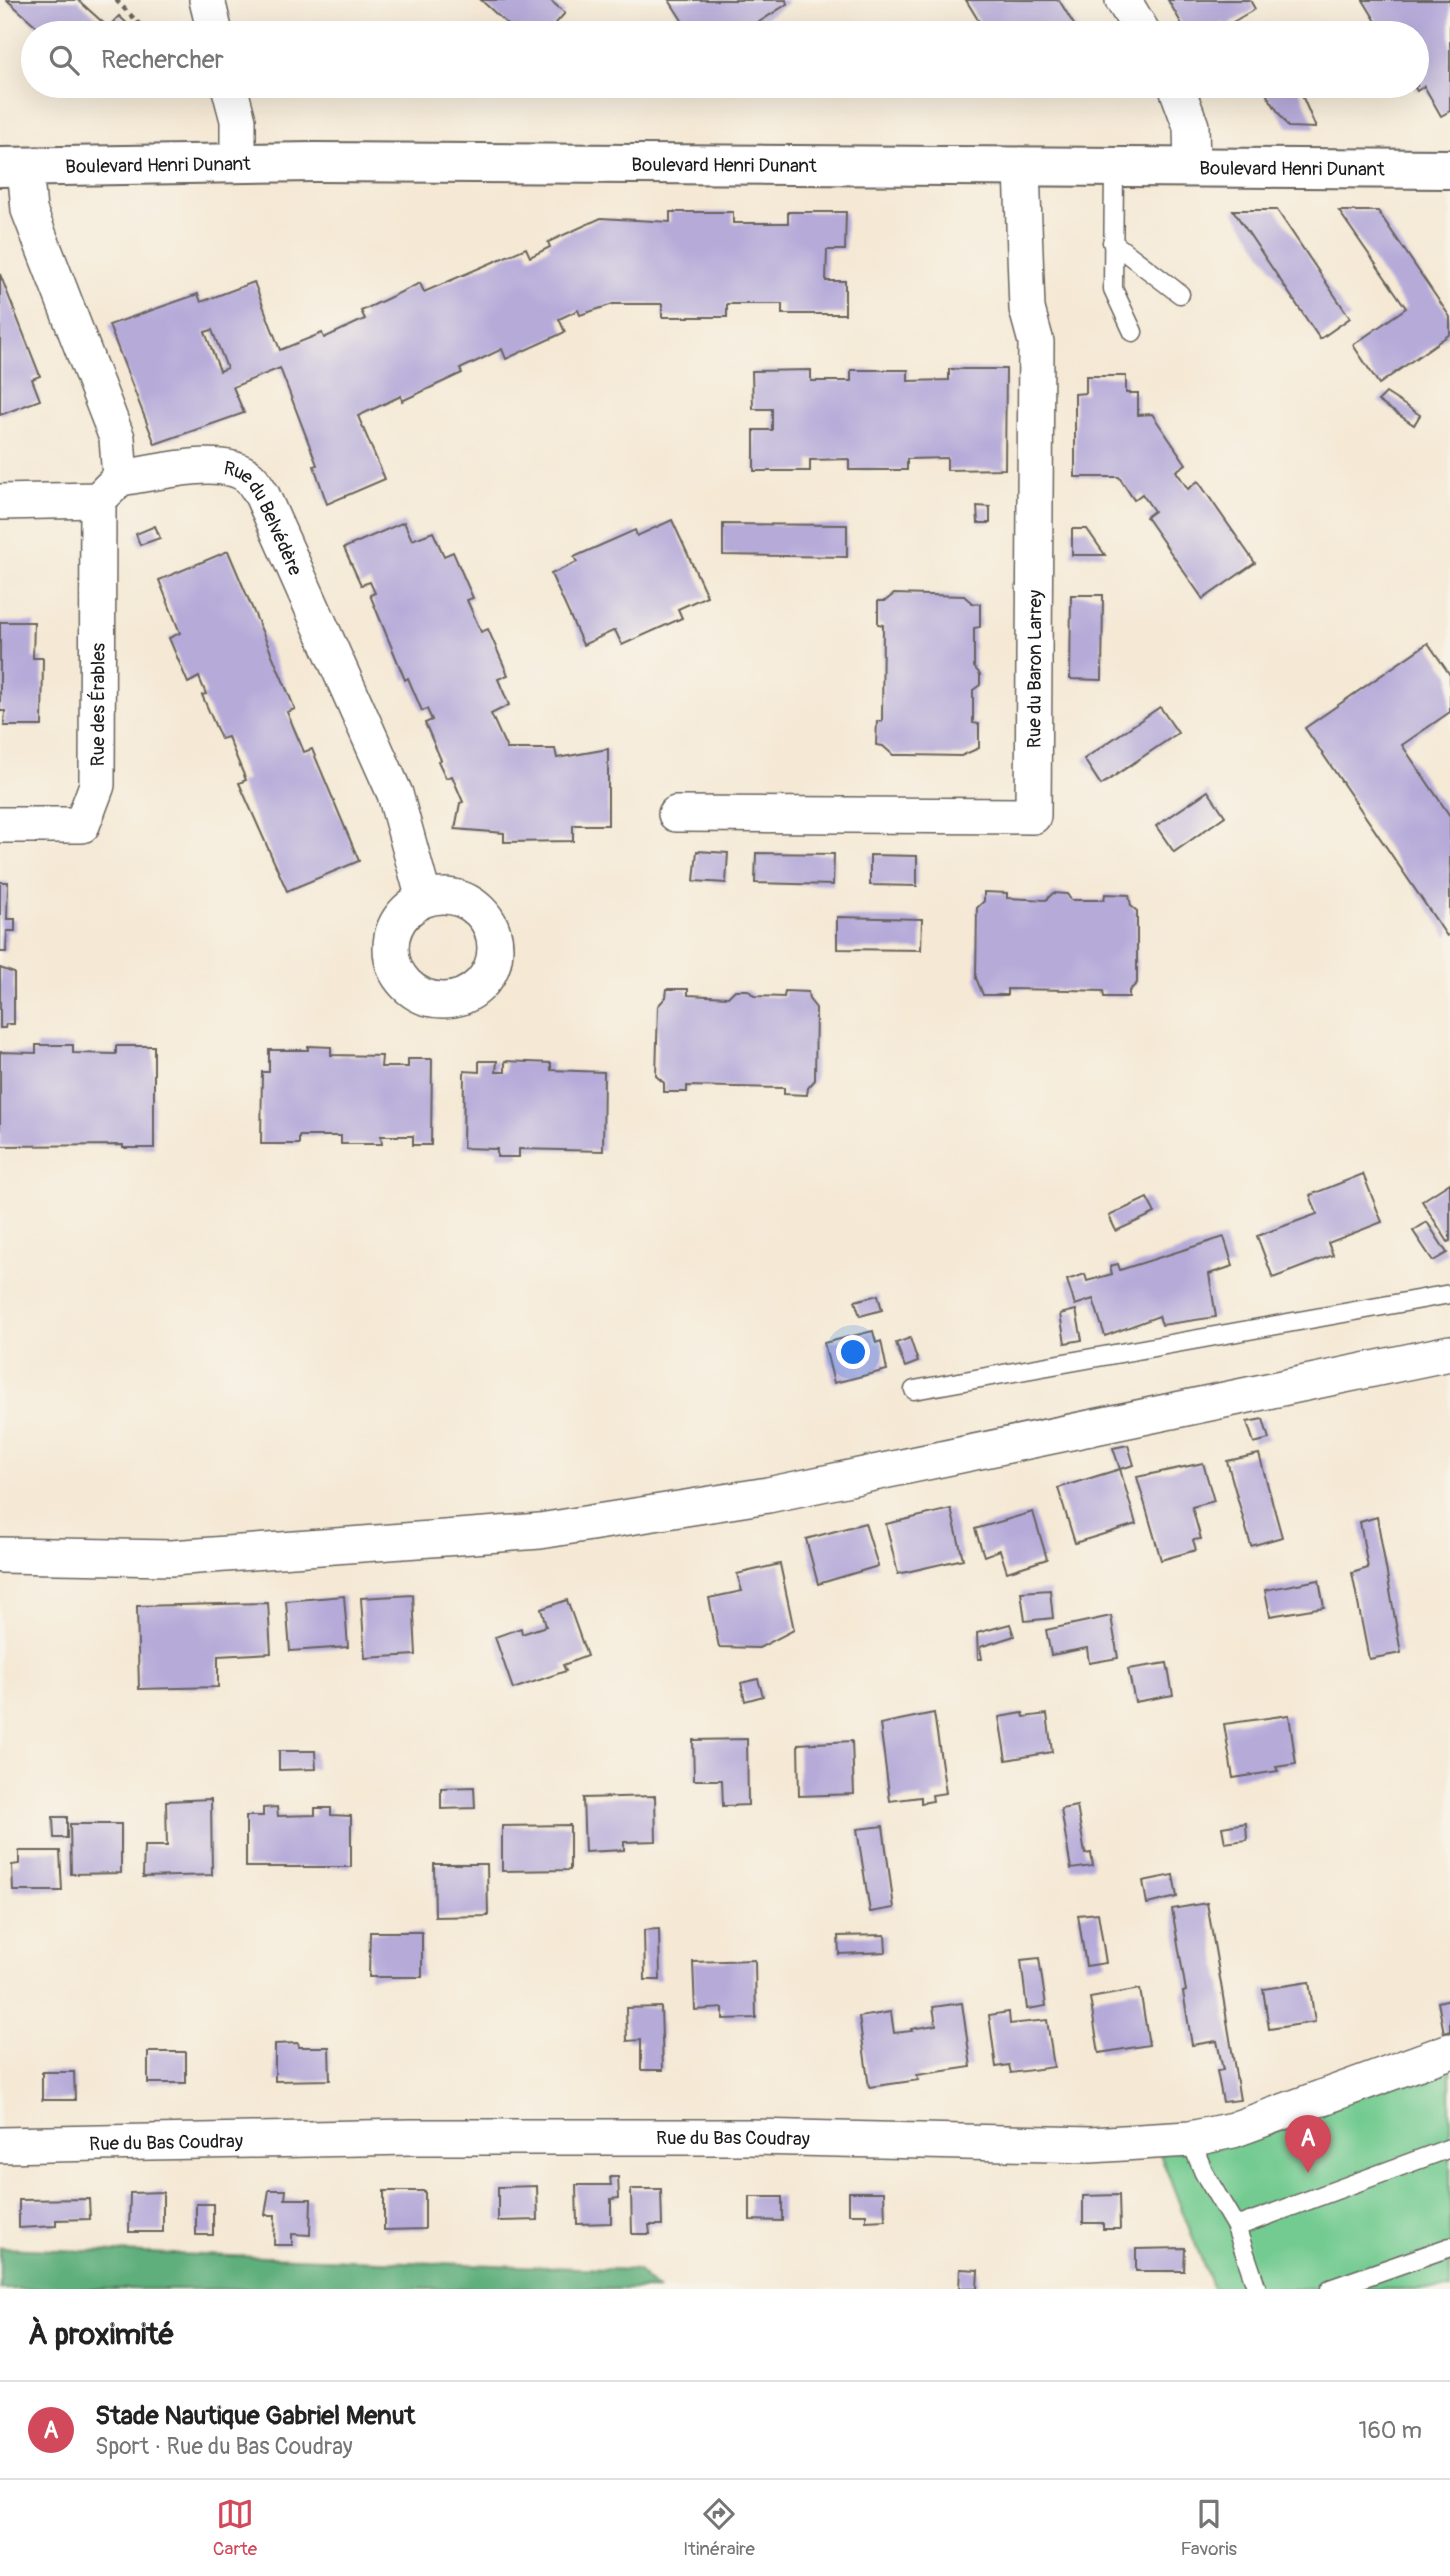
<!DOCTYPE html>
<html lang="fr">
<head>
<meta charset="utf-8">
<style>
  body { margin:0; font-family:Pangolin,sans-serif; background:#f2f2f2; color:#222 }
  .you { position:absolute; left:854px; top:1353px; width:24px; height:24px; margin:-18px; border:5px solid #fff; border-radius:50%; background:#1a73e8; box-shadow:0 0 0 10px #1a73e833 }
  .badge { display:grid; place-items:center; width:46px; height:46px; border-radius:50%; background:#d1495b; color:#fff; font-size:23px; font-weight:700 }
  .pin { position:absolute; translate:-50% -58px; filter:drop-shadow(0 2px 4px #0008) }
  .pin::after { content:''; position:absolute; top:37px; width:24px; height:21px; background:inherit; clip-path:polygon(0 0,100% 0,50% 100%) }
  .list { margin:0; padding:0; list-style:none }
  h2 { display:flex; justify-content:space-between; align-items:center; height:91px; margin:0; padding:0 28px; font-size:30px }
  h2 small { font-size:23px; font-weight:400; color:#767676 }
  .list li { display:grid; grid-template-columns:46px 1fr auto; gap:21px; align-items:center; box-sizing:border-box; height:98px; padding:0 28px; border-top:2px solid #e0e0e0 }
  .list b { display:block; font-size:26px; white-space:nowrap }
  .list p { margin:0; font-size:23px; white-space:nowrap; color:#767676 }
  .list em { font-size:23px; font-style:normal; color:#767676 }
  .icon { flex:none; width:38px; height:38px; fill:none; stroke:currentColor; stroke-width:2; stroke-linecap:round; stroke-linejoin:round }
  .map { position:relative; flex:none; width:1450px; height:2289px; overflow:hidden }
  .search { position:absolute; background:#fff; box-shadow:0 7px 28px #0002; left:21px; right:21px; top:21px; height:77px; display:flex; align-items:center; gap:18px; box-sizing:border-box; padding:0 24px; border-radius:38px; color:#767676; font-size:26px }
  .sheet { height:189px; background:#fff }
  nav { display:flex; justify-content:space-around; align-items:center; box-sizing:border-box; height:98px; border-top:2px solid #e0e0e0; background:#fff; font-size:19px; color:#767676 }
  nav a { display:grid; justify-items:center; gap:4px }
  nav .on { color:#d1495b }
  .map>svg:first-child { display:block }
</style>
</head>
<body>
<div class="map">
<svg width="1450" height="2289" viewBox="0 0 1450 2289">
  <rect width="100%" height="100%" fill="#f7f3e8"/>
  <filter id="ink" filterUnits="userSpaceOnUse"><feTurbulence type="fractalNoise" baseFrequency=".0143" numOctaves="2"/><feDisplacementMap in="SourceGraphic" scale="14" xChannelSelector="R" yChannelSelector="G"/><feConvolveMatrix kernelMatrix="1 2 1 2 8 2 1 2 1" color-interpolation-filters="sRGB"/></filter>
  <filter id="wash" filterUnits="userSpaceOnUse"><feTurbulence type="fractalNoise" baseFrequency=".00686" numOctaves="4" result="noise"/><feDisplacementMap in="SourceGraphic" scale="28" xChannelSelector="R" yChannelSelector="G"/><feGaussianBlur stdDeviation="1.57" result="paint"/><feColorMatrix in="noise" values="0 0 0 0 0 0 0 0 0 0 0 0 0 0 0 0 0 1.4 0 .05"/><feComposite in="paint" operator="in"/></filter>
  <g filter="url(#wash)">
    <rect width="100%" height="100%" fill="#f5e9d5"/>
    <path fill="#73cb91" stroke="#487456" stroke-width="2" d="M1450 2051V2289H1213L1155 2141Z"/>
    <path fill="#5eaf7b" stroke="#3d664c" stroke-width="2" d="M0 2248 637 2270 658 2289H0Z"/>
    <g id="blocks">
      <g fill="#b6aad9" fill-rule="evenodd">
        <path d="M7 0H78L108 27 119 16 130 26 124 33H44Z"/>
        <path d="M481 0H550L565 13 547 33H517Z"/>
        <path d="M669 0H786L787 4 742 33H690Z"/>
        <path d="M966 0H1059L1079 33H986Z"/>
        <path d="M1168 0H1250L1255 9 1226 26 1224 23 1207 33H1187Z"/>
        <path d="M1363 0H1450V111L1441 116 1424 86 1417 91 1414 86H1417V33H1383Z"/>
        <path d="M1261 86H1298L1316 128 1288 127Z"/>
        <path d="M1233 210H1277L1350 318 1320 339Z"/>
        <path d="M1339 211H1378L1450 317V334L1379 384 1353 345 1406 308Z"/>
        <path d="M670 212H733V223H788V212H846L845 250H827L826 281H845V314H782V304H727V317H662V304H613L580 315 578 310 559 319 565 332 506 359 502 349 460 369 462 373 402 401 401 396 358 416 385 479 327 504 314 466 317 465 280 368 233 387 244 413 155 444 109 325 198 294 201 302 254 282 280 350 322 333 324 338 365 319 361 311 420 283 424 292 526 248 530 257 550 247 548 242 601 218 670 222ZM212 330 227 368 220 371 205 332Z"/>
        <path d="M0 274 40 376 32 379 40 400 0 415Z"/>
        <path d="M949 369H1006L1005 469 947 470V458L907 459V470H849V459L810 460V471H754V430H772V409H753L752 371 811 370V381H851V370H908V381L949 380Z"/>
        <path d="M1086 376H1126V393H1138V415L1152 414 1186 464 1176 471 1188 489 1198 481 1255 563 1203 599 1146 517 1154 511 1142 494 1134 500 1119 477H1075V394L1086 393Z"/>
        <path d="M1386 393 1420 415 1414 425 1378 401Z"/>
        <path d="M977 506 990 507V523H978Z"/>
        <path d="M672 520 707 596 678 609 682 618 622 645 615 630 583 645 551 574 577 562 574 557 635 530 637 536Z"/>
        <path d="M404 522 412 540 433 532 444 556 453 552 473 598 467 600 481 632 488 629 508 675 498 679 509 705 491 714 507 749H555L557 758 608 749V825H573V841L504 842V833L455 829 460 803 463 802 452 776 446 778 438 761 441 760 425 723 432 720 427 709 422 711 408 678 405 680 370 595 375 593 370 582 361 585 344 548Z"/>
        <path d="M723 524 847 525V557L723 555Z"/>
        <path d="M155 526 160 538 140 545 136 534Z"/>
        <path d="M1072 529H1087L1105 555H1072Z"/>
        <path d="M228 551 295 709 287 712 304 752 312 749 359 861 287 891 239 783 246 780 228 737 221 739 202 695 206 694 199 677 188 683 169 638 180 633 159 580Z"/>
        <path d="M894 594 964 596 972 603 980 604V627L974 628V667L980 674V685L973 690V723L979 724V748L961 756 908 755H893L883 746 876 745 877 721H882L883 625 878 624V601H885Z"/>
        <path d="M1071 595H1103L1102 680 1070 679Z"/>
        <path d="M0 622H34L33 658H43L42 726H4L5 711H0Z"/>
        <path d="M1428 643 1450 675V712L1402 745 1450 816V934L1447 936 1305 728Z"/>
        <path d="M1160 707 1178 733 1101 785 1084 759Z"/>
        <path d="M1208 791 1225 816 1174 852 1156 826Z"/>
        <path d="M697 851 728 853 726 883 694 881Z"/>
        <path d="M756 853 834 854 833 885 755 883Z"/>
        <path d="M870 855 917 856V886L870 885Z"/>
        <path d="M0 882H8L7 919H15V931H7L6 952H0Z"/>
        <path d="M984 892 1007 893V898L1046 900 1053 893 1067 894 1071 900H1104L1105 894 1129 895 1131 906 1137 911V983L1129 991V997H1104L1103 991 1069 990 1007 989V995H983L976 978 977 908 984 901Z"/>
        <path d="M837 917 922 919 921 950 837 949Z"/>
        <path d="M0 968 14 973V1024H6L5 1028H0Z"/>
        <path d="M667 989H688V995L728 997 735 990H748L754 996 784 997 785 991 808 992 809 999 816 1008 815 1080 808 1088 807 1095 784 1094V1088L687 1086V1092H664V1083L656 1076 658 1006 666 997Z"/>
        <path d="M36 1045H73V1053L116 1054V1046H154V1148H123V1145L0 1146V1052L36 1053Z"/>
        <path d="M308 1046 331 1047V1055L382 1056 381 1067H408V1059H432L431 1145H413V1136H381L382 1144H341V1136H299V1144H261L262 1072H269V1050H308Z"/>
        <path d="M479 1061H497L496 1072H505V1061L551 1063V1070L604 1072 603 1151 519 1149V1157H497V1149L463 1148 464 1071 479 1072Z"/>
        <path d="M1363 1174 1382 1222 1328 1243 1333 1255 1273 1278 1257 1236 1317 1214 1310 1195Z"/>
        <path d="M1450 1183V1241L1448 1242 1422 1201Z"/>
        <path d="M1147 1198 1155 1213 1116 1231 1109 1216Z"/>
        <path d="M1427 1222 1447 1253 1433 1261 1413 1231Z"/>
        <path d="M1224 1237 1233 1266 1209 1274 1216 1317 1162 1325 1159 1316 1105 1336 1093 1299 1075 1305 1067 1280 1085 1274 1087 1281 1112 1274 1110 1266 1118 1264 1120 1270Z"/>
        <path d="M878 1295 882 1310 860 1316 855 1301Z"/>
        <path d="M1076 1310 1082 1340 1065 1343 1060 1314Z"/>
        <path d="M873 1331 876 1343 881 1341 887 1370 834 1383 824 1343Z"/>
        <path d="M910 1338 918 1362 905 1367 896 1343Z"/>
        <path d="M1263 1419 1269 1439 1254 1443 1247 1422Z"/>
        <path d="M1128 1445 1134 1465 1120 1469 1136 1524 1075 1543 1058 1488 1120 1469 1113 1448Z"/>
        <path d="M1259 1454 1282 1537 1251 1546 1227 1461Z"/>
        <path d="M1203 1463 1214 1501 1192 1507 1201 1539 1193 1540 1196 1550 1161 1560 1137 1477Z"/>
        <path d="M951 1509 963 1559 898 1574 886 1524Z"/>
        <path d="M1033 1512 1047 1559 1007 1572 1000 1550 984 1556 975 1529Z"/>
        <path d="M1377 1517 1401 1653 1369 1659 1352 1573 1368 1568 1360 1522Z"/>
        <path d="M865 1523 878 1566 818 1584 806 1539Z"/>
        <path d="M780 1564 794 1630 759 1648 719 1647 709 1598 742 1591 737 1574Z"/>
        <path d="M1319 1580 1324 1607 1270 1616 1265 1590Z"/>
        <path d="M1050 1590 1053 1618 1025 1621 1021 1592Z"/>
        <path d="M413 1595 416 1655 365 1658 361 1598Z"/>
        <path d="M344 1596 348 1647 290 1651 286 1601Z"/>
        <path d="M567 1600 587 1656 563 1665 566 1671 513 1689 495 1637 521 1628 522 1634 546 1626 541 1609Z"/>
        <path d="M268 1603 271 1653 218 1656V1687L139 1689 137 1606Z"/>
        <path d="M1111 1616 1118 1658 1089 1663 1087 1648 1051 1655 1046 1630Z"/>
        <path d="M1010 1624 1014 1636 980 1647 982 1659H978L977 1633Z"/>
        <path d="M1167 1663 1173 1695 1135 1702 1128 1669Z"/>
        <path d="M758 1679 763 1696 745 1701 741 1683Z"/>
        <path d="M934 1713 946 1793 932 1795 933 1801 921 1803V1797L890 1801 880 1724Z"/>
        <path d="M1023 1713 1024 1717 1047 1714 1052 1752 1006 1760 999 1717Z"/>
        <path d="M1289 1715 1296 1764 1276 1767 1278 1771 1233 1778 1224 1724Z"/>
        <path d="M747 1739 748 1805 723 1806 722 1780H694L693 1740Z"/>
        <path d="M852 1741 854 1794 799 1796 798 1744Z"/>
        <path d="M279 1751H315L316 1769 279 1770Z"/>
        <path d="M474 1787 475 1808 441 1809V1788Z"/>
        <path d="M655 1796 656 1841 624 1842V1850L585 1852 583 1798Z"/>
        <path d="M211 1799 212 1875 143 1877 144 1846H167L166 1801Z"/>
        <path d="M1077 1806 1085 1854 1091 1853 1093 1866 1071 1869 1061 1809Z"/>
        <path d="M277 1807 278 1816 315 1815V1808H331V1815L351 1816V1867H246V1816H263V1808Z"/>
        <path d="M53 1817H67V1838H54Z"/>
        <path d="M1246 1823 1247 1840 1225 1843 1222 1827Z"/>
        <path d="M70 1824H121V1873L71 1874Z"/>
        <path d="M570 1825V1870L502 1871V1826Z"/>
        <path d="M883 1826 894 1908 870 1912 857 1829Z"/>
        <path d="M19 1851H60L62 1891H13L12 1865 19 1864Z"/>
        <path d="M434 1864H487L488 1916 435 1917Z"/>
        <path d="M1173 1875 1177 1897 1147 1904 1143 1881Z"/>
        <path d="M1207 1903 1221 1984 1240 2100 1223 2102 1217 2071 1223 2070 1217 2041 1192 2045 1183 1992 1186 1991 1172 1909Z"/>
        <path d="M1098 1913 1106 1963 1086 1966 1078 1915Z"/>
        <path d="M659 1929 660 1980H645L644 1930Z"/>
        <path d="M370 1932H422V1977H369Z"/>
        <path d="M885 1935 886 1952 839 1954 838 1936Z"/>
        <path d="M1039 1958 1046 2006 1027 2009 1021 1960Z"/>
        <path d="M755 1960 756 2018 723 2019V2008L695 2010 693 1962Z"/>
        <path d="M1309 1982 1315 2022 1269 2029 1263 1989Z"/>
        <path d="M1140 1989 1149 2045 1099 2053 1090 1998Z"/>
        <path d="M1450 1999V2031L1444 2033 1438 2002Z"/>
        <path d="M962 2003 971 2067 917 2075 919 2080 869 2087 859 2017 891 2012 894 2033 912 2031 911 2029 936 2025 933 2007Z"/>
        <path d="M661 2007 663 2070H641V2040L627 2041 626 2008Z"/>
        <path d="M1009 2012 1010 2024 1047 2020 1054 2067 1011 2073 1009 2065 996 2067 989 2015Z"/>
        <path d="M298 2043 299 2047H329L330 2080 275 2081V2044Z"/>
        <rect x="148" y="2052" width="38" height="31"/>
        <path d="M42 2072H74L75 2100H42Z"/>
        <path d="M610 2177H618L619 2198 611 2199V2223L577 2224 576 2185H611Z"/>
        <path d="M537 2186 538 2220 498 2221V2187Z"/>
        <path d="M631 2189H661L662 2225H649L650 2234H632Z"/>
        <path d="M269 2190H286L285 2199H311L310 2235 292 2234V2245H274L275 2215H265Z"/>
        <path d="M384 2191H425V2229L384 2230Z"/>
        <path d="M163 2192V2232H129L130 2193Z"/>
        <path d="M849 2192H884L885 2220 866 2221V2214H849Z"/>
        <path d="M1119 2195 1120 2229H1103V2223H1083V2196Z"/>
        <path d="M750 2197H782V2221L750 2220Z"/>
        <path d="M89 2199 90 2219 56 2220V2226L19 2228V2200Z"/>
        <rect x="196" y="2204" width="17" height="31"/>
        <path d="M1185 2248 1184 2271H1136V2249Z"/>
        <path d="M960 2269 978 2270 977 2289H959Z"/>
      </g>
    </g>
  </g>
  <g filter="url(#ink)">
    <use href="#blocks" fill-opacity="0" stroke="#68645d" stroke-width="2"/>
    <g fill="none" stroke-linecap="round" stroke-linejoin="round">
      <defs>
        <g id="lane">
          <path d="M1114 168 1113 289 1133 332"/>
          <path d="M1112 242 1180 294"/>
          <path d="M914 1390 1450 1294"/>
          <path d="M1190 2139 1204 2173 1236 2227 1450 2148"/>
          <path d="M1236 2227 1257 2289"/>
          <path d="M1330 2289 1450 2247"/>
        </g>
        <g id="street">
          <path d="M207 0 215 33"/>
          <path d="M1123 0 1143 33"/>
          <path d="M229 86 238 120V164"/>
          <path d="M1176 86 1191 126 1192 167"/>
          <path d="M25 167 29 210 117 438 120 478"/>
          <path id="s1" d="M120 478C153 474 222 454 249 477 254 481 258 489 262 495L395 794 424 899"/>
          <path d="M0 502 98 500 113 485"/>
          <path id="s2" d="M676 814 1033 816 1036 342 1027 309 1022 168"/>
          <path id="s3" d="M0 825H82L97 785 98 500"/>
          <circle cx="443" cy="948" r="52"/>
          <path d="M0 1555 171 1558 540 1531 768 1495 1450 1353"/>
          <path id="s4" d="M0 2145 411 2137H749L1091 2145 1155 2141 1190 2139 1233 2130 1450 2051"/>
        </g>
        <g id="secondary">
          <path id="s5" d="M0 167 314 162 1450 169"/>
        </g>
      </defs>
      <use href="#lane" stroke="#68645d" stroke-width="21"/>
      <use href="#street" stroke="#68645d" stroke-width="38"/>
      <use href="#secondary" stroke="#68645d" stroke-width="42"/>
      <path stroke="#68645d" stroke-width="4.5" stroke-dasharray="5 5" stroke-linecap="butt" d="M116 0 148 33"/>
      <use href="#lane" stroke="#fff" stroke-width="18"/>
      <use href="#street" stroke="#fff" stroke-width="35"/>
      <use href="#secondary" stroke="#fff" stroke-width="38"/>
    </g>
  </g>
  <g text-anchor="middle" stroke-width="5" stroke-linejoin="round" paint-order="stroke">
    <g font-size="19" fill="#1c1c1c" stroke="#f7f3e8">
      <text dy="7" stroke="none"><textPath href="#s5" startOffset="158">Boulevard Henri Dunant</textPath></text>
      <text dy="7" stroke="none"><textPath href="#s5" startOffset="724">Boulevard Henri Dunant</textPath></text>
      <text dy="7" stroke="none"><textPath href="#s5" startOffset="1292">Boulevard Henri Dunant</textPath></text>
      <text dy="7" stroke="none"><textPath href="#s1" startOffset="173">Rue du Belvédère</textPath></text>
      <text dy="7" stroke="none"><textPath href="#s2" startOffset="504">Rue du Baron Larrey</textPath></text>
      <text dy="7" stroke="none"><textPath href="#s3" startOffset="205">Rue des Érables</textPath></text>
      <text dy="7" stroke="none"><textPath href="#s4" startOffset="733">Rue du Bas Coudray</textPath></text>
      <text dy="7" stroke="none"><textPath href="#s4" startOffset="166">Rue du Bas Coudray</textPath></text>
    </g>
  </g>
</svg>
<div class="you"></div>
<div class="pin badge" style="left:1308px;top:2173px">A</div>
<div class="search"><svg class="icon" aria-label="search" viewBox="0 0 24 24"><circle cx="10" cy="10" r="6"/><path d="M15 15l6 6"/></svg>Rechercher</div>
</div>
<section class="sheet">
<h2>À proximité<small></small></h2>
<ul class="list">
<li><span class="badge">A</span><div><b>Stade Nautique Gabriel Menut</b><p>Sport · Rue du Bas Coudray</p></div><em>160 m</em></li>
</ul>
</section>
<nav>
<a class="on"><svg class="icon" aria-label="map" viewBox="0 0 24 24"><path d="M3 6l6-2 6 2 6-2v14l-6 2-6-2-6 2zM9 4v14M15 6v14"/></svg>Carte</a>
<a><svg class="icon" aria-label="directions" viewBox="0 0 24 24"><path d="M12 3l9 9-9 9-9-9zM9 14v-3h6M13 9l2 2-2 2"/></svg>Itinéraire</a>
<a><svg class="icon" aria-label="saved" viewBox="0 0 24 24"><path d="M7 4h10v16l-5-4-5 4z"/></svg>Favoris</a>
</nav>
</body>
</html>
